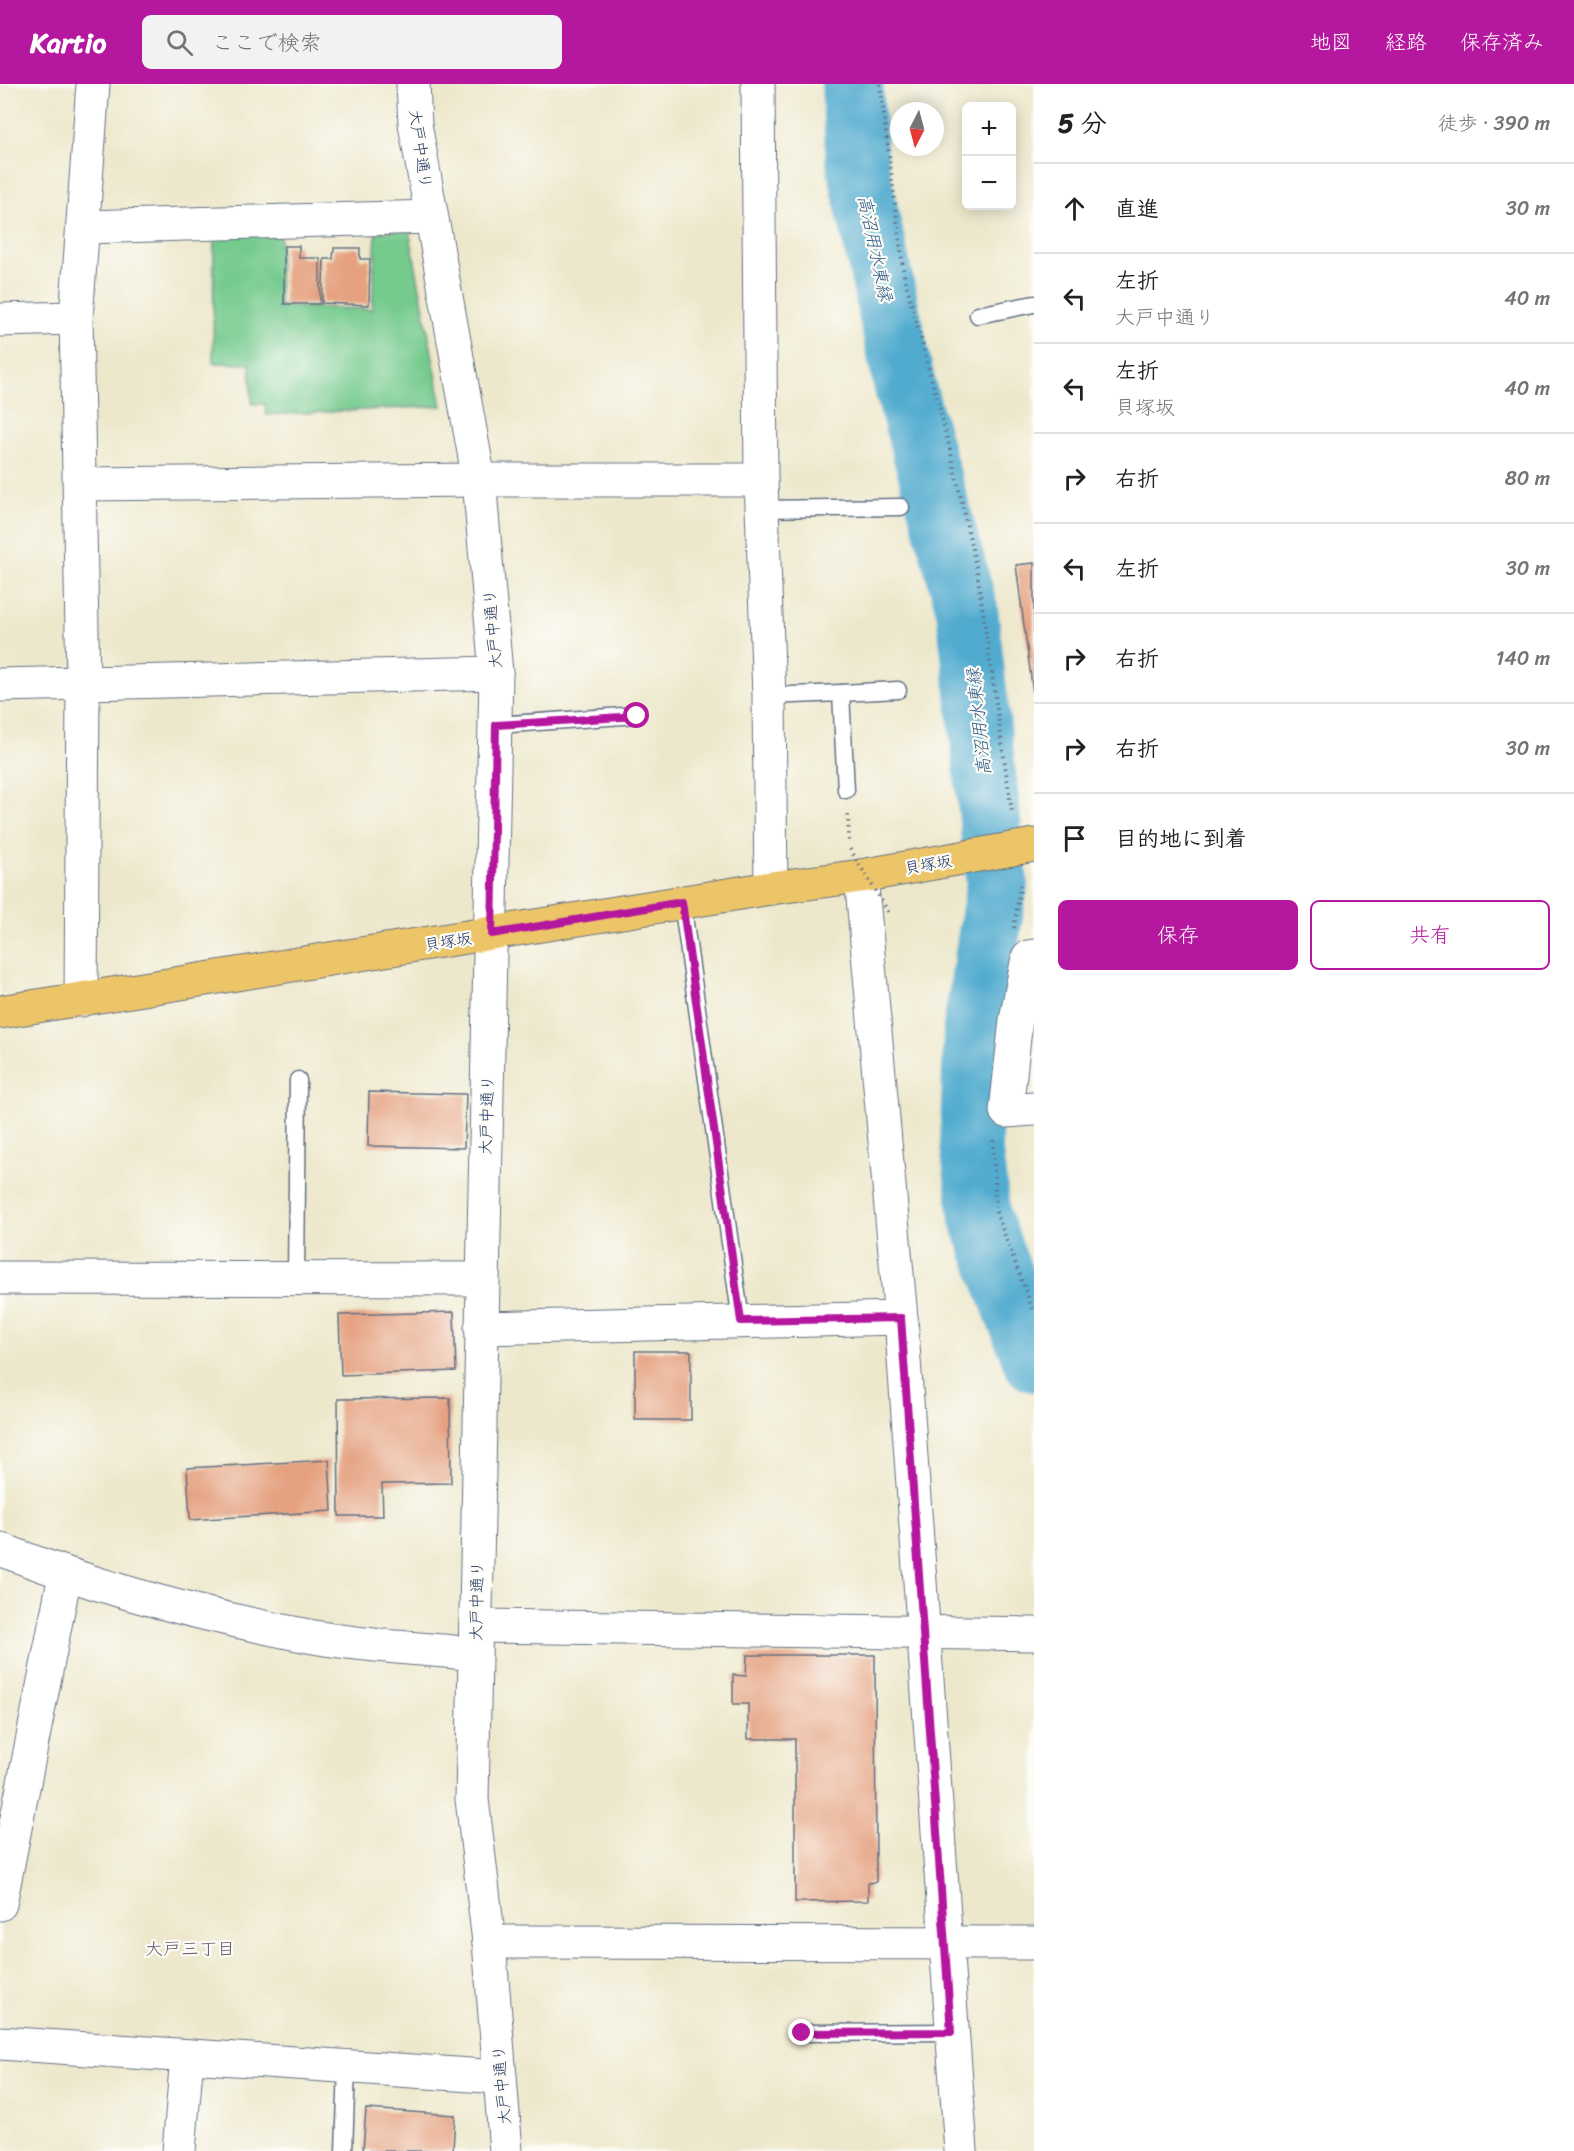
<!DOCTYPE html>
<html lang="ja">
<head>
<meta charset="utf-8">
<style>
  body { margin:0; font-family:Sriracha,"Klee One",sans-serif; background:#f2f2f2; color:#202124 }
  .controls { position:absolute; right:18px; top:18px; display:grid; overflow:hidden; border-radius:9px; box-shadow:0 3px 15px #0003 }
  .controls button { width:54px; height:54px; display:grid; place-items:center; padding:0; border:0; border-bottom:2px solid #e0e0e0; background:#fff; color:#202124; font:30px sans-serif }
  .compass { position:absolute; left:890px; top:18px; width:54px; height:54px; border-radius:50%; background:#fff; box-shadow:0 3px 15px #0003; rotate:186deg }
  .stop { position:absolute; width:18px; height:18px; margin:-14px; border:4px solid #b5179e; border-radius:50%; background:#fff }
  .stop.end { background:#b5179e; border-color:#fff; box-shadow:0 2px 6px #0008 }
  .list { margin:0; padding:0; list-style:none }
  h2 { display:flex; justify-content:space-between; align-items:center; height:78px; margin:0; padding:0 24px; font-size:26px }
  h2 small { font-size:20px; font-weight:400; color:#757577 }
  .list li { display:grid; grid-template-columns:39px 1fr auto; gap:18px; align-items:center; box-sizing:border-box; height:90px; padding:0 24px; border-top:2px solid #e0e0e0 }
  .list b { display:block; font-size:22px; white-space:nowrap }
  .list p { margin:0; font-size:20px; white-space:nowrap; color:#757577 }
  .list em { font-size:20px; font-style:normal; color:#757577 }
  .actions { display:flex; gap:12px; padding:18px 24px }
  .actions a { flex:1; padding:14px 0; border:2px solid #b5179e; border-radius:9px; text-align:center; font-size:21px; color:#b5179e }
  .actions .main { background:#b5179e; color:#fff }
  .icon { flex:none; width:33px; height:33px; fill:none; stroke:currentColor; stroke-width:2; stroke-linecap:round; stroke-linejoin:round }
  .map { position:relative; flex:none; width:1034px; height:2067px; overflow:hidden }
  header { display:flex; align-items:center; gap:36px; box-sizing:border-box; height:84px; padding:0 30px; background:#b5179e; color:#fff }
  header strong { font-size:28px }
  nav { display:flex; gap:33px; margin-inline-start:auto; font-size:21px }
  .search { width:420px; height:54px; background:#f2f2f2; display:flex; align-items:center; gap:15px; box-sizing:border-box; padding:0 21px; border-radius:9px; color:#757577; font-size:22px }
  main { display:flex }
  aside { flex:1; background:#fff }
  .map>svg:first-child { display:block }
</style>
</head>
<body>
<header>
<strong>Kartio</strong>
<div class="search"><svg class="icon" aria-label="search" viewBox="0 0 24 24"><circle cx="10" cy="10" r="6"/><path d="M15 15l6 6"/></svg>ここで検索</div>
<nav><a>地図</a><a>経路</a><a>保存済み</a></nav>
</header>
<main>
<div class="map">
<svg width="1034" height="2067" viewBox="0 0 1034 2067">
  <rect width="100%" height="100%" fill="#fdfcf7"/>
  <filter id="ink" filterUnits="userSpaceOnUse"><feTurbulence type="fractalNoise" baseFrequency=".0167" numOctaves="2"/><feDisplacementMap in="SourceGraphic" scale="12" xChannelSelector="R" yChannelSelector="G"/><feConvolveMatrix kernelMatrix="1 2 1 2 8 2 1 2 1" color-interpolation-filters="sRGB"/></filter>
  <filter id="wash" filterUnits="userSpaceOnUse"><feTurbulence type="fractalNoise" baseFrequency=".008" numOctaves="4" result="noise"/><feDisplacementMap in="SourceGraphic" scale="24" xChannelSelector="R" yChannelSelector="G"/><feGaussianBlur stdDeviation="1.35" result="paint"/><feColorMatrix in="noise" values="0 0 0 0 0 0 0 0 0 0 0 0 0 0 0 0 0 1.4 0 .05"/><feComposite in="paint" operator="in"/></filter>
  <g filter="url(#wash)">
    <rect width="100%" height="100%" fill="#ede8cc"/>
    <path fill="#74ca8e" stroke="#487c76" stroke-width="1.5" d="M409 146 442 322 266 331 265 320H252L250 280 213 279 214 150 280 148 279 222 372 225 376 148Z"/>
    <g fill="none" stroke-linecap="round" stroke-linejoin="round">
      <path stroke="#51abcf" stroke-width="62" d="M852 0 857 79 906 307 967 525 997 800 974 944 971 1060 980 1133 1034 1277"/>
    </g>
    <g id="blocks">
      <g fill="#e5a180">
        <path d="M284 162H299V174H320V220H284Z"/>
        <path d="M334 164H360V175H370L369 221 322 219 324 175H333Z"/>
        <path d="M1034 479V609H1033L1016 481Z"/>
        <path d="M369 1008 466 1010 464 1064 368 1062Z"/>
        <path d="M454 1228 456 1287 341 1291 339 1231Z"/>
        <rect x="635" y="1267" width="56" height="69"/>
        <path d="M450 1314 451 1399 382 1400 383 1432H339L338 1315Z"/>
        <path d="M329 1376 332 1427 190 1436 187 1384Z"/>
        <path d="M747 1571H875L876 1798 868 1799V1817L795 1818V1655H748V1620H733V1591L746 1592Z"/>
        <path d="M366 2025 455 2031 453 2067H363Z"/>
      </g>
    </g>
  </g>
  <g filter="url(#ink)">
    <use href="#blocks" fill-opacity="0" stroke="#647084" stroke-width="1.5"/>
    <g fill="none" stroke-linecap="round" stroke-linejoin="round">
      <defs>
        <g id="service">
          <path d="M978 231 1034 220"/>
          <path d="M761 425 901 423"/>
          <path d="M841 609 898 606"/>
          <path d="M769 612 841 609 846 706"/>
          <path d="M496 641 637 631"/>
          <path d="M682 818 741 1237"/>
          <path d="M296 1195 298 996"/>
          <path d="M802 1949 951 1948"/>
          <path d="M344 2067 347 1983"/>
        </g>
        <g id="minor">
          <path d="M758 0 761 396 769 612 771 804"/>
          <path d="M84 143 431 133"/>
          <path d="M0 236 76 234"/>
          <path d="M80 400 479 396H761"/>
          <path d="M0 601 496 589"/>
          <path d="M861 792 901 1234 961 2067"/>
          <path d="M1034 872 1028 873 1016 936 1006 1027 1034 1025"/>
          <path d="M81 916 83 599 76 234 93 0"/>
          <path d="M0 1194 481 1195"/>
          <path d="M481 1244 901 1234"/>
          <path d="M0 1465C97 1504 200 1531 303 1551 359 1562 418 1564 475 1570"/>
          <path d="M476 1542 1034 1550"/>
          <path d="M0 1820 65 1491"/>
          <path d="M489 1858 1034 1859"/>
          <path d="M0 1959 500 1993"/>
          <path d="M179 2067 187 1972"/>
        </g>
        <path id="tertiary" d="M413 0 415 40 479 396 496 589 472 1715 489 1858 506 2067"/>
        <path id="primary" d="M0 928 771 804 861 792 1034 761"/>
      </defs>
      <use href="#service" stroke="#647084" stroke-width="19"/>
      <use href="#minor" stroke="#647084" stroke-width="35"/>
      <use href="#tertiary" stroke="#647084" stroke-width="35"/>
      <use href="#primary" stroke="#647084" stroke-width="35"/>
      <g stroke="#647084" stroke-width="4" stroke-dasharray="1.5 4.5" stroke-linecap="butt">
        <path d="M880 0 904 191 950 365 977 487 1012 729"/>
        <path d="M848 731 849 759"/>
        <path d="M1014 844 1021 798"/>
        <path d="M993 1056 996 1128 1034 1229"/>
      </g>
      <use href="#service" stroke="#fff" stroke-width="16"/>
      <use href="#minor" stroke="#fff" stroke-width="33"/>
      <use href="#tertiary" stroke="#fff" stroke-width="33"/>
      <use href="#primary" stroke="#edc569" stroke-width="33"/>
      <path stroke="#647084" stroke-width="4" stroke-dasharray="1.5 4.5" stroke-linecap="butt" d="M850 765 889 829"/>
    </g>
  </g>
  <g fill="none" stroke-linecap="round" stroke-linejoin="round" filter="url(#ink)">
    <path stroke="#b5179e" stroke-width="8" d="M637 632 496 641 492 850 682 818 741 1237 901 1234 951 1948 802 1949"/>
  </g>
  <g text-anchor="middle" stroke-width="4.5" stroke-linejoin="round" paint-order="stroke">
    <g font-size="16" fill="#1b2f5e" stroke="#fdfcf7">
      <text transform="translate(421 65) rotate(82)" y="6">大戸中通り</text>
      <text transform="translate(492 545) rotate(-95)" y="6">大戸中通り</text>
      <text transform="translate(928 780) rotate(-10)" y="6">貝塚坂</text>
      <text transform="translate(448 857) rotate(-9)" y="6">貝塚坂</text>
      <text transform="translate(486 1031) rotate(-88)" y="6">大戸中通り</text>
      <text transform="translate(476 1517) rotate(-89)" y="6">大戸中通り</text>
      <text transform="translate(501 2001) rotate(-95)" y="6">大戸中通り</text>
    </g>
    <g font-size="18" font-style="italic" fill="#2e5a86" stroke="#fdfcf7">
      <text transform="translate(875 164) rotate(78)" y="6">高沼用水東縁</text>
      <text transform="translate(979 638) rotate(-96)" y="6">高沼用水東縁</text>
    </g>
    <g font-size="18" fill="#62576a" stroke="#fdfcf7">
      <text x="190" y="1871">大戸三丁目</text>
    </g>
  </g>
</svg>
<div class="controls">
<button>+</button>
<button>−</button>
</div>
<svg class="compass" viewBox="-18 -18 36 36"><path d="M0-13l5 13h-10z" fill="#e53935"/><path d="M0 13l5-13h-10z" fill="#757577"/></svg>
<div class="stop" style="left:637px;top:632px"></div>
<div class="stop end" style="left:802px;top:1949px"></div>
</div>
<aside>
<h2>5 分<small>徒歩 · 390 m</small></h2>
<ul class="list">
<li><svg class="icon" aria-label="ahead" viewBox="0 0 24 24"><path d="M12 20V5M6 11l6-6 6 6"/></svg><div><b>直進</b></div><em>30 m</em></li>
<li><svg class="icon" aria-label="left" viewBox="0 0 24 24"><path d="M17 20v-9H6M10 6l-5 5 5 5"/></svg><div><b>左折</b><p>大戸中通り</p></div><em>40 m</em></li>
<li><svg class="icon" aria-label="left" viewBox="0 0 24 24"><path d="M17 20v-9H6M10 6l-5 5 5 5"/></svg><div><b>左折</b><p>貝塚坂</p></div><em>40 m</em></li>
<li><svg class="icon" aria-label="right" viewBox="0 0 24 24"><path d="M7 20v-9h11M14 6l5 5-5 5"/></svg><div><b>右折</b></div><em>80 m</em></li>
<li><svg class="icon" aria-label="left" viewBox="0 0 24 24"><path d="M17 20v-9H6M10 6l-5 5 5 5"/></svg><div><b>左折</b></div><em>30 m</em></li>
<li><svg class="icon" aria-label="right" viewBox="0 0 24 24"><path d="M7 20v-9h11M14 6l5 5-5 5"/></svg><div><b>右折</b></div><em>140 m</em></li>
<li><svg class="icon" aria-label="right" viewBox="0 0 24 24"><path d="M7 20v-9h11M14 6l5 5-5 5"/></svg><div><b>右折</b></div><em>30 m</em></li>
<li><svg class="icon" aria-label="arrive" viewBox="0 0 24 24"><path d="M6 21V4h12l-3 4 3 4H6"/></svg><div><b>目的地に到着</b></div></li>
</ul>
<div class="actions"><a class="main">保存</a><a>共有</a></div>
</aside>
</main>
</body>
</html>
